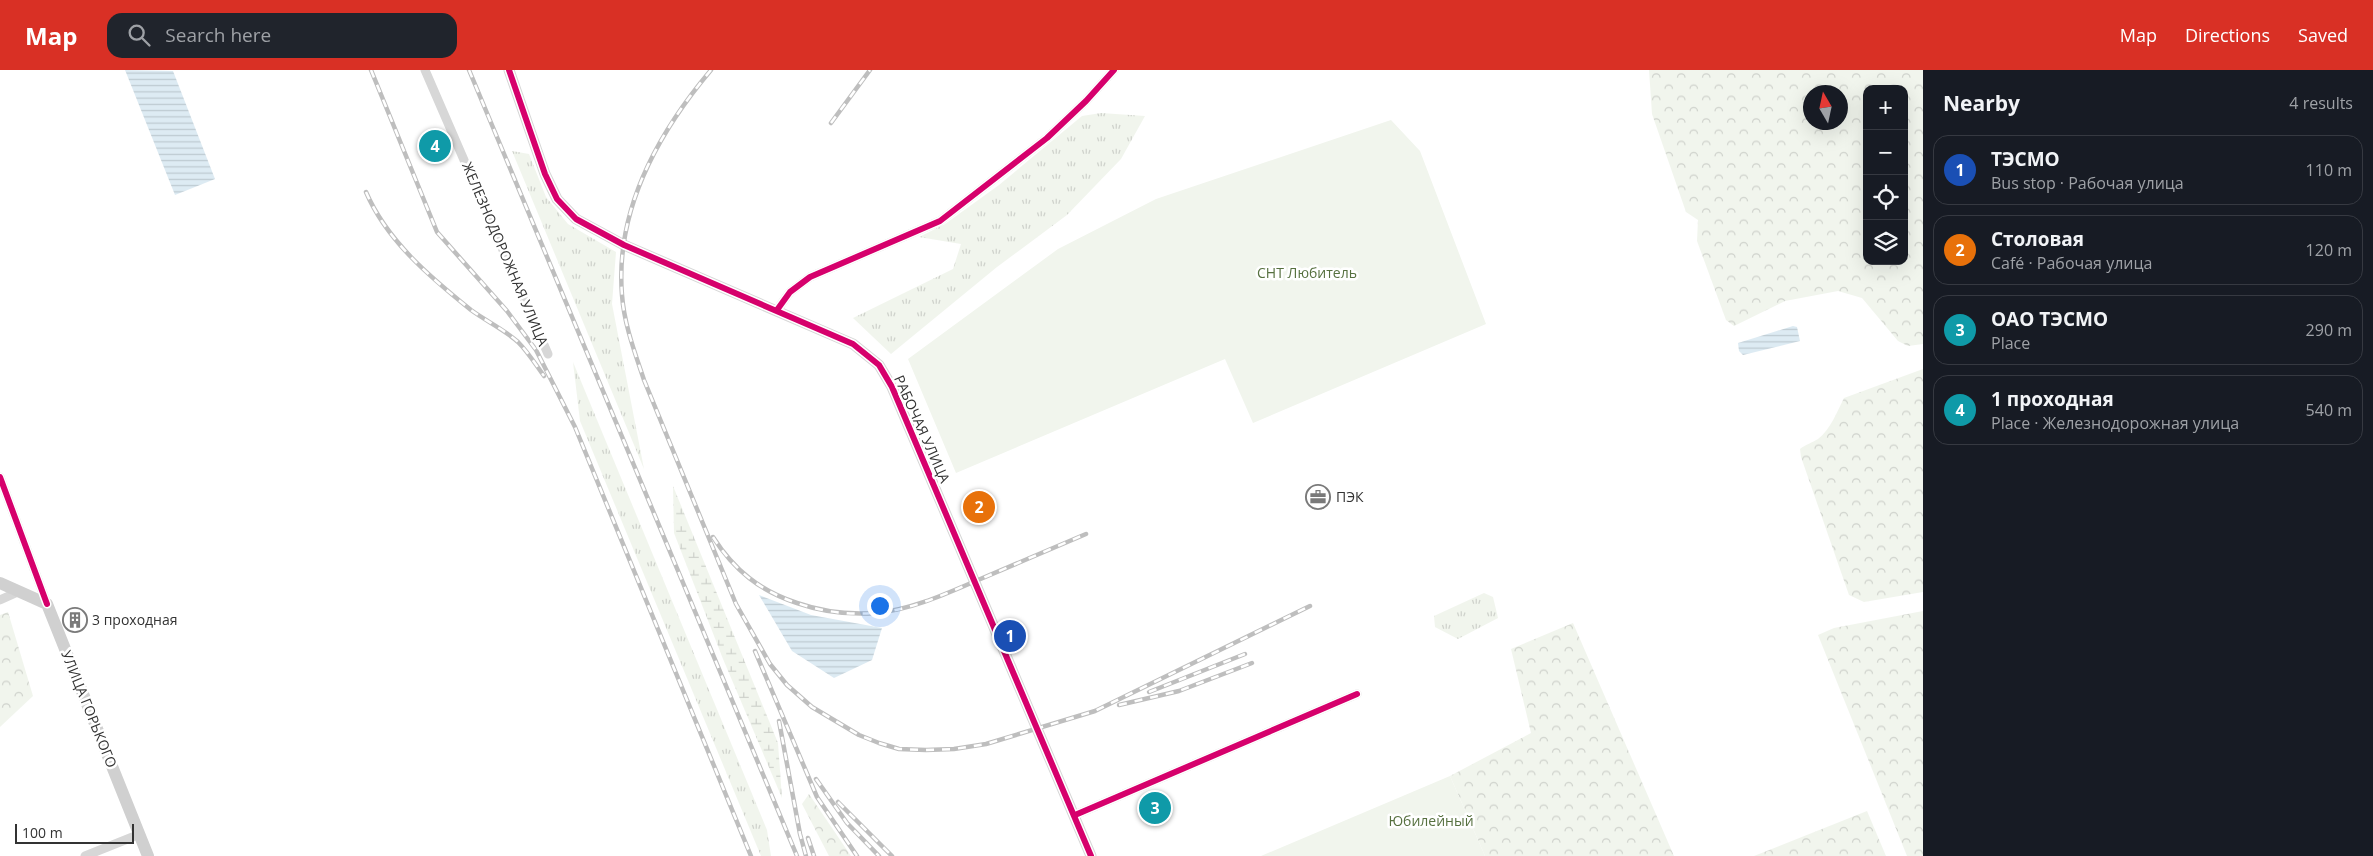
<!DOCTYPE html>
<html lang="en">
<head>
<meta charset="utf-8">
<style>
  body { margin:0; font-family:"Open Sans",sans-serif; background:#20242c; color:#f1f3f6 }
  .controls { position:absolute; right:15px; top:15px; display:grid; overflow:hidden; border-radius:10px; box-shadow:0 5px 20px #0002 }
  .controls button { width:45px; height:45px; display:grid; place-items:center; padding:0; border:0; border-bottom:1px solid #363941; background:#171b24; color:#f1f3f6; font:25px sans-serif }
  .compass { position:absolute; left:1803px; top:15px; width:45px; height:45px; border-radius:50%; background:#171b24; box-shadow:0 5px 20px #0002; rotate:351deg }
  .scale { position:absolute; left:15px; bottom:12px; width:119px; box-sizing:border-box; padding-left:5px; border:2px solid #333; border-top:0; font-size:14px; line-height:18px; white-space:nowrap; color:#333; -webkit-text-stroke:4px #fff; paint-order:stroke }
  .you { position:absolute; left:879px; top:535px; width:18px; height:18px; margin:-12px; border:4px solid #fff; border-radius:50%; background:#1a73e8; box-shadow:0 0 0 8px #1a73e833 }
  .badge { display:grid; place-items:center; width:32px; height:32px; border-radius:50%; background:#d93025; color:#fff; font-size:16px; font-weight:700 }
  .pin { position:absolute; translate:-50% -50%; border:2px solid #fff; box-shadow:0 1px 5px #0006 }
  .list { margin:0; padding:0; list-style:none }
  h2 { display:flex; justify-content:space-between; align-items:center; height:65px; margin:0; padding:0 20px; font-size:21px }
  h2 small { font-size:16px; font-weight:400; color:#9ea1a6 }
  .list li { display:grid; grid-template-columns:32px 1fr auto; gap:15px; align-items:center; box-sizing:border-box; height:70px; margin:0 10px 10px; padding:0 10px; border:1px solid #363941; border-radius:15px }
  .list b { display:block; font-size:19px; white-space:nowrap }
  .list p { margin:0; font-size:16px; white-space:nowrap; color:#9ea1a6 }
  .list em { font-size:16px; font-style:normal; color:#9ea1a6 }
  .icon { flex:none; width:28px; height:28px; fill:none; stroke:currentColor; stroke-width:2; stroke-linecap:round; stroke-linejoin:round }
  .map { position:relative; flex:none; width:1923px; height:786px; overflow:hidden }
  header { display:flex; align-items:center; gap:30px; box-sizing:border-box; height:70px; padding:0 25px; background:#d93025; color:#fff }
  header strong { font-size:24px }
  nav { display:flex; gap:28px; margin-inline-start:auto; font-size:18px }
  .search { width:350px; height:45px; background:#20242c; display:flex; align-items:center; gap:12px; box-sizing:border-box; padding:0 18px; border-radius:15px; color:#9ea1a6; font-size:19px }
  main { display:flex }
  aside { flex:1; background:#171b24 }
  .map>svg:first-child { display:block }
</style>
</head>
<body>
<header>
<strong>Map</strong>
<div class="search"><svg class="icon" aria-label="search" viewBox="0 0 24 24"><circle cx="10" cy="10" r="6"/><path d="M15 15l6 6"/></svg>Search here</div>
<nav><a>Map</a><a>Directions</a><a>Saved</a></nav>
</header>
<main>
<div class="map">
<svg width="1923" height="786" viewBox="0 0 1923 786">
  <defs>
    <pattern id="grass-tufts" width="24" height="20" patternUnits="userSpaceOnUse" patternTransform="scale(1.25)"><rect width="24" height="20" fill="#f1f5ed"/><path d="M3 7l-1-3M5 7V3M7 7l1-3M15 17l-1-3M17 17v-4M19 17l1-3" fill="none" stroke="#cfd2cc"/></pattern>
    <pattern id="forest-crowns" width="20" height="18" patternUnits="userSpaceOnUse" patternTransform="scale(1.25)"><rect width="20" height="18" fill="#f1f5ed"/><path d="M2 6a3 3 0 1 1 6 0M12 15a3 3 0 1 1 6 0" fill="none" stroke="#cfd2cc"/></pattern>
    <pattern id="wetland-marsh" width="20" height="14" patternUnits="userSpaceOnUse" patternTransform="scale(1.25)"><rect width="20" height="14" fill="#f1f5ed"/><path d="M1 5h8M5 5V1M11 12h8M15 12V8" fill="none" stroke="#cfd2cc"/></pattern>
    <pattern id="water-rules" width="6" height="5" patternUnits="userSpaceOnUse" patternTransform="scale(1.25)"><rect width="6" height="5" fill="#ddebf3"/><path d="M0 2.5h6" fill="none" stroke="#becad1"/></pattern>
  </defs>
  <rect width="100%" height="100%" fill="#fff"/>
  <g fill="url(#grass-tufts)">
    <path d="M1101 43 1145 46 1121 89 1067 145 997 197 891 284 853 248 953 199 961 174 919 167 945 154 999 115 1082 46Z"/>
    <path d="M512 81 529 84 546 127 568 154 616 182 612 234 644 399Z"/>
    <path d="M573 292 767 760 771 786H761L580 351Z"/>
    <path d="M1484 523 1493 527 1498 548 1458 569 1435 557 1434 546Z"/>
  </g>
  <g fill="url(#forest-crowns)" fill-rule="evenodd">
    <path d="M1649 0H1923V274L1908 276 1898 271 1862 228 1838 221 1785 231 1734 256 1726 250 1697 171 1698 150 1686 142 1652 44ZM1867 19H1904V191H1867ZM1840 22V52H1810V22Z"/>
    <path d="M1923 299V522L1864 532 1849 525 1801 387 1800 379C1806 374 1812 373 1818 369 1830 360 1837 342 1844 328Z"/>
    <path d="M1923 541V786H1907L1818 565 1834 558Z"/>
    <path d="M8 542 33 626 0 657V545Z"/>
    <path d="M1573 553 1674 786H1485L1450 706 1531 663 1511 579Z"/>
    <path d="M809 724 851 786H829L802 734Z"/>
    <path d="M1867 741 1886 786H1754Z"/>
  </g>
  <path fill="url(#wetland-marsh)" d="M673 416 778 673 782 728 723 589 674 463Z"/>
  <g fill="#f1f5ed">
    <path d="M1391 50 1420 81 1486 254 1253 353 1225 289 956 403 908 289 1058 179 1156 129Z"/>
    <path d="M1450 706 1485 786H1261Z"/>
  </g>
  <g fill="url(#water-rules)">
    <path d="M125 0 173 1 215 109 175 125Z"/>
    <path d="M1793 256 1797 257 1800 271 1743 285 1739 281 1738 273Z"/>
    <path d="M759 525 811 545 882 558 872 590 834 608 792 581Z"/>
  </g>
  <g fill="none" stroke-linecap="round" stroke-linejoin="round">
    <g stroke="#d7d7d7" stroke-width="9">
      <path d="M425 0 548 284"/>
      <path d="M777 240 790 222 810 207 940 151 1047 68 1086 31 1114 0"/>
      <path d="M0 407 47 534"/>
      <path d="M0 530 20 521"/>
      <path d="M1075 745 1357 624"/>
      <path d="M85 786 140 764"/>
    </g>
    <path stroke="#d7d7d7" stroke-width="11" d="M509 0 545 104 557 129 576 149 624 175 853 274 879 295 892 317 1091 786"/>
    <path stroke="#d0d0d0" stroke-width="12" d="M0 513 47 534 148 786"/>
    <defs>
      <g id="rail">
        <path d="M371 0 437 162 507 241 536 280 575 357 751 786"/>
        <path d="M469 0 797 786"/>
        <path d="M711 0C658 63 615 140 622 225 624 254 635 283 644 310L736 534 770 594 787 615 812 637 859 665 879 673 899 679 926 680 954 679 986 674 1095 641 1310 536"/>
        <path d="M831 53 870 0"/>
        <path d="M366 122C387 171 430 207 471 240 486 251 505 260 518 272 528 282 536 295 544 306"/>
        <path d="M713 467C734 500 760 521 797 533 823 542 849 545 876 543 909 540 941 526 971 513 1009 497 1048 480 1086 464"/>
        <path d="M755 581 817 727 857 786"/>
        <path d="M1149 622 1245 584"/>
        <path d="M1119 635 1179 621 1252 593"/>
        <path d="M779 651 800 764 806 786"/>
        <path d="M816 709 847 753 879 786"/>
        <path d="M838 732 892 786"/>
        <path d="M808 768 814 786"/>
      </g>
    </defs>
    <use href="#rail" stroke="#bebebe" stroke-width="4.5"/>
    <use href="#rail" stroke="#fff" stroke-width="2.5" stroke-dasharray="8" stroke-linecap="butt"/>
    <defs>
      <g id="cycleway">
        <path d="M509 0 545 104 557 129 576 149 624 175 853 274 879 295 892 317 1091 786"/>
        <path d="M777 240 790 222 810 207 940 151 1047 68 1086 31 1114 0"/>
        <path d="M0 407 47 534"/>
        <path d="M1075 745 1357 624"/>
      </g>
    </defs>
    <use href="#cycleway" stroke="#fff" stroke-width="9"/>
    <use href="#cycleway" stroke="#d6006c" stroke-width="6"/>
  </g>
  <defs>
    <symbol id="office-ring" viewBox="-11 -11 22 22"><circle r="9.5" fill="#fff" stroke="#7a7a7a" stroke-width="1.5"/><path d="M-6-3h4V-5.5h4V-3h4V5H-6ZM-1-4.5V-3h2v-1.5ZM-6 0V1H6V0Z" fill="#7a7a7a"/></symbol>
    <symbol id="building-ring" viewBox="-11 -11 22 22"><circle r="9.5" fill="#fff" stroke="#7a7a7a" stroke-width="1.5"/><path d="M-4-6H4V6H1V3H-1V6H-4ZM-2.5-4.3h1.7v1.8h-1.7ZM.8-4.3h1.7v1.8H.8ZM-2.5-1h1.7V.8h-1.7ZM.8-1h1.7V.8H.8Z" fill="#7a7a7a"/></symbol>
  </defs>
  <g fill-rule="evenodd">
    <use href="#office-ring" x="1304" y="413" width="28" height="28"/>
    <use href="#building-ring" x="61" y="536" width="28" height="28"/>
  </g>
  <g text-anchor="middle" stroke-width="5" stroke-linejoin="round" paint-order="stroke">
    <g font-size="14" fill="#333" stroke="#fff">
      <text transform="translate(505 184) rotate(67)" y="5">ЖЕЛЕЗНОДОРОЖНАЯ УЛИЦА</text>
      <text transform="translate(922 359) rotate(66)" y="5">РАБОЧАЯ УЛИЦА</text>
      <text transform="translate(89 639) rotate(68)" y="5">УЛИЦА ГОРЬКОГО</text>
    </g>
    <g font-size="14" fill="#56703f" stroke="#fff">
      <text x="1307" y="208">СНТ Любитель</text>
      <text x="1431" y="756">Юбилейный</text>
    </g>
    <g font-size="14" fill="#333" stroke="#fff" text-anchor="start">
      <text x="1336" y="432">ПЭК</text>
      <text x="92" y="555">3 проходная</text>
    </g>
  </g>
</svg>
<div class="controls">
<button>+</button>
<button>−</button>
<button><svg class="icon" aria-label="locate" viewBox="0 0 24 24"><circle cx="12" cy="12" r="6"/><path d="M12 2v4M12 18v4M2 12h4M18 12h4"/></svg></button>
<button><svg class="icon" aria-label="layers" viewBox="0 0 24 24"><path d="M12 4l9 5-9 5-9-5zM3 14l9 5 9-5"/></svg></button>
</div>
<svg class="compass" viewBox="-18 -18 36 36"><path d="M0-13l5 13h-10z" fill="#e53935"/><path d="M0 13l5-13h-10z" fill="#9ea1a6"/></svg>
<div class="scale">100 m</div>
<div class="you"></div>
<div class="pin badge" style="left:1010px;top:566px;background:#1a4fb4">1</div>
<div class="pin badge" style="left:979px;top:437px;background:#e8710a">2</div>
<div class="pin badge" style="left:1155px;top:738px;background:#0f9aa8">3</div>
<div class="pin badge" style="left:435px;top:76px;background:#0f9aa8">4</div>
</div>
<aside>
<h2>Nearby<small>4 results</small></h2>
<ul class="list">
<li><span class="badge" style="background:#1a4fb4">1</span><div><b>ТЭСМО</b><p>Bus stop · Рабочая улица</p></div><em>110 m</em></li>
<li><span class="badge" style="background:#e8710a">2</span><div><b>Столовая</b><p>Café · Рабочая улица</p></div><em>120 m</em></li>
<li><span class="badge" style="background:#0f9aa8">3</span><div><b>ОАО ТЭСМО</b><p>Place</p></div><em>290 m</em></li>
<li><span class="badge" style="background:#0f9aa8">4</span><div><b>1 проходная</b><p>Place · Железнодорожная улица</p></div><em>540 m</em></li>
</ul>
</aside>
</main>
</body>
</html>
